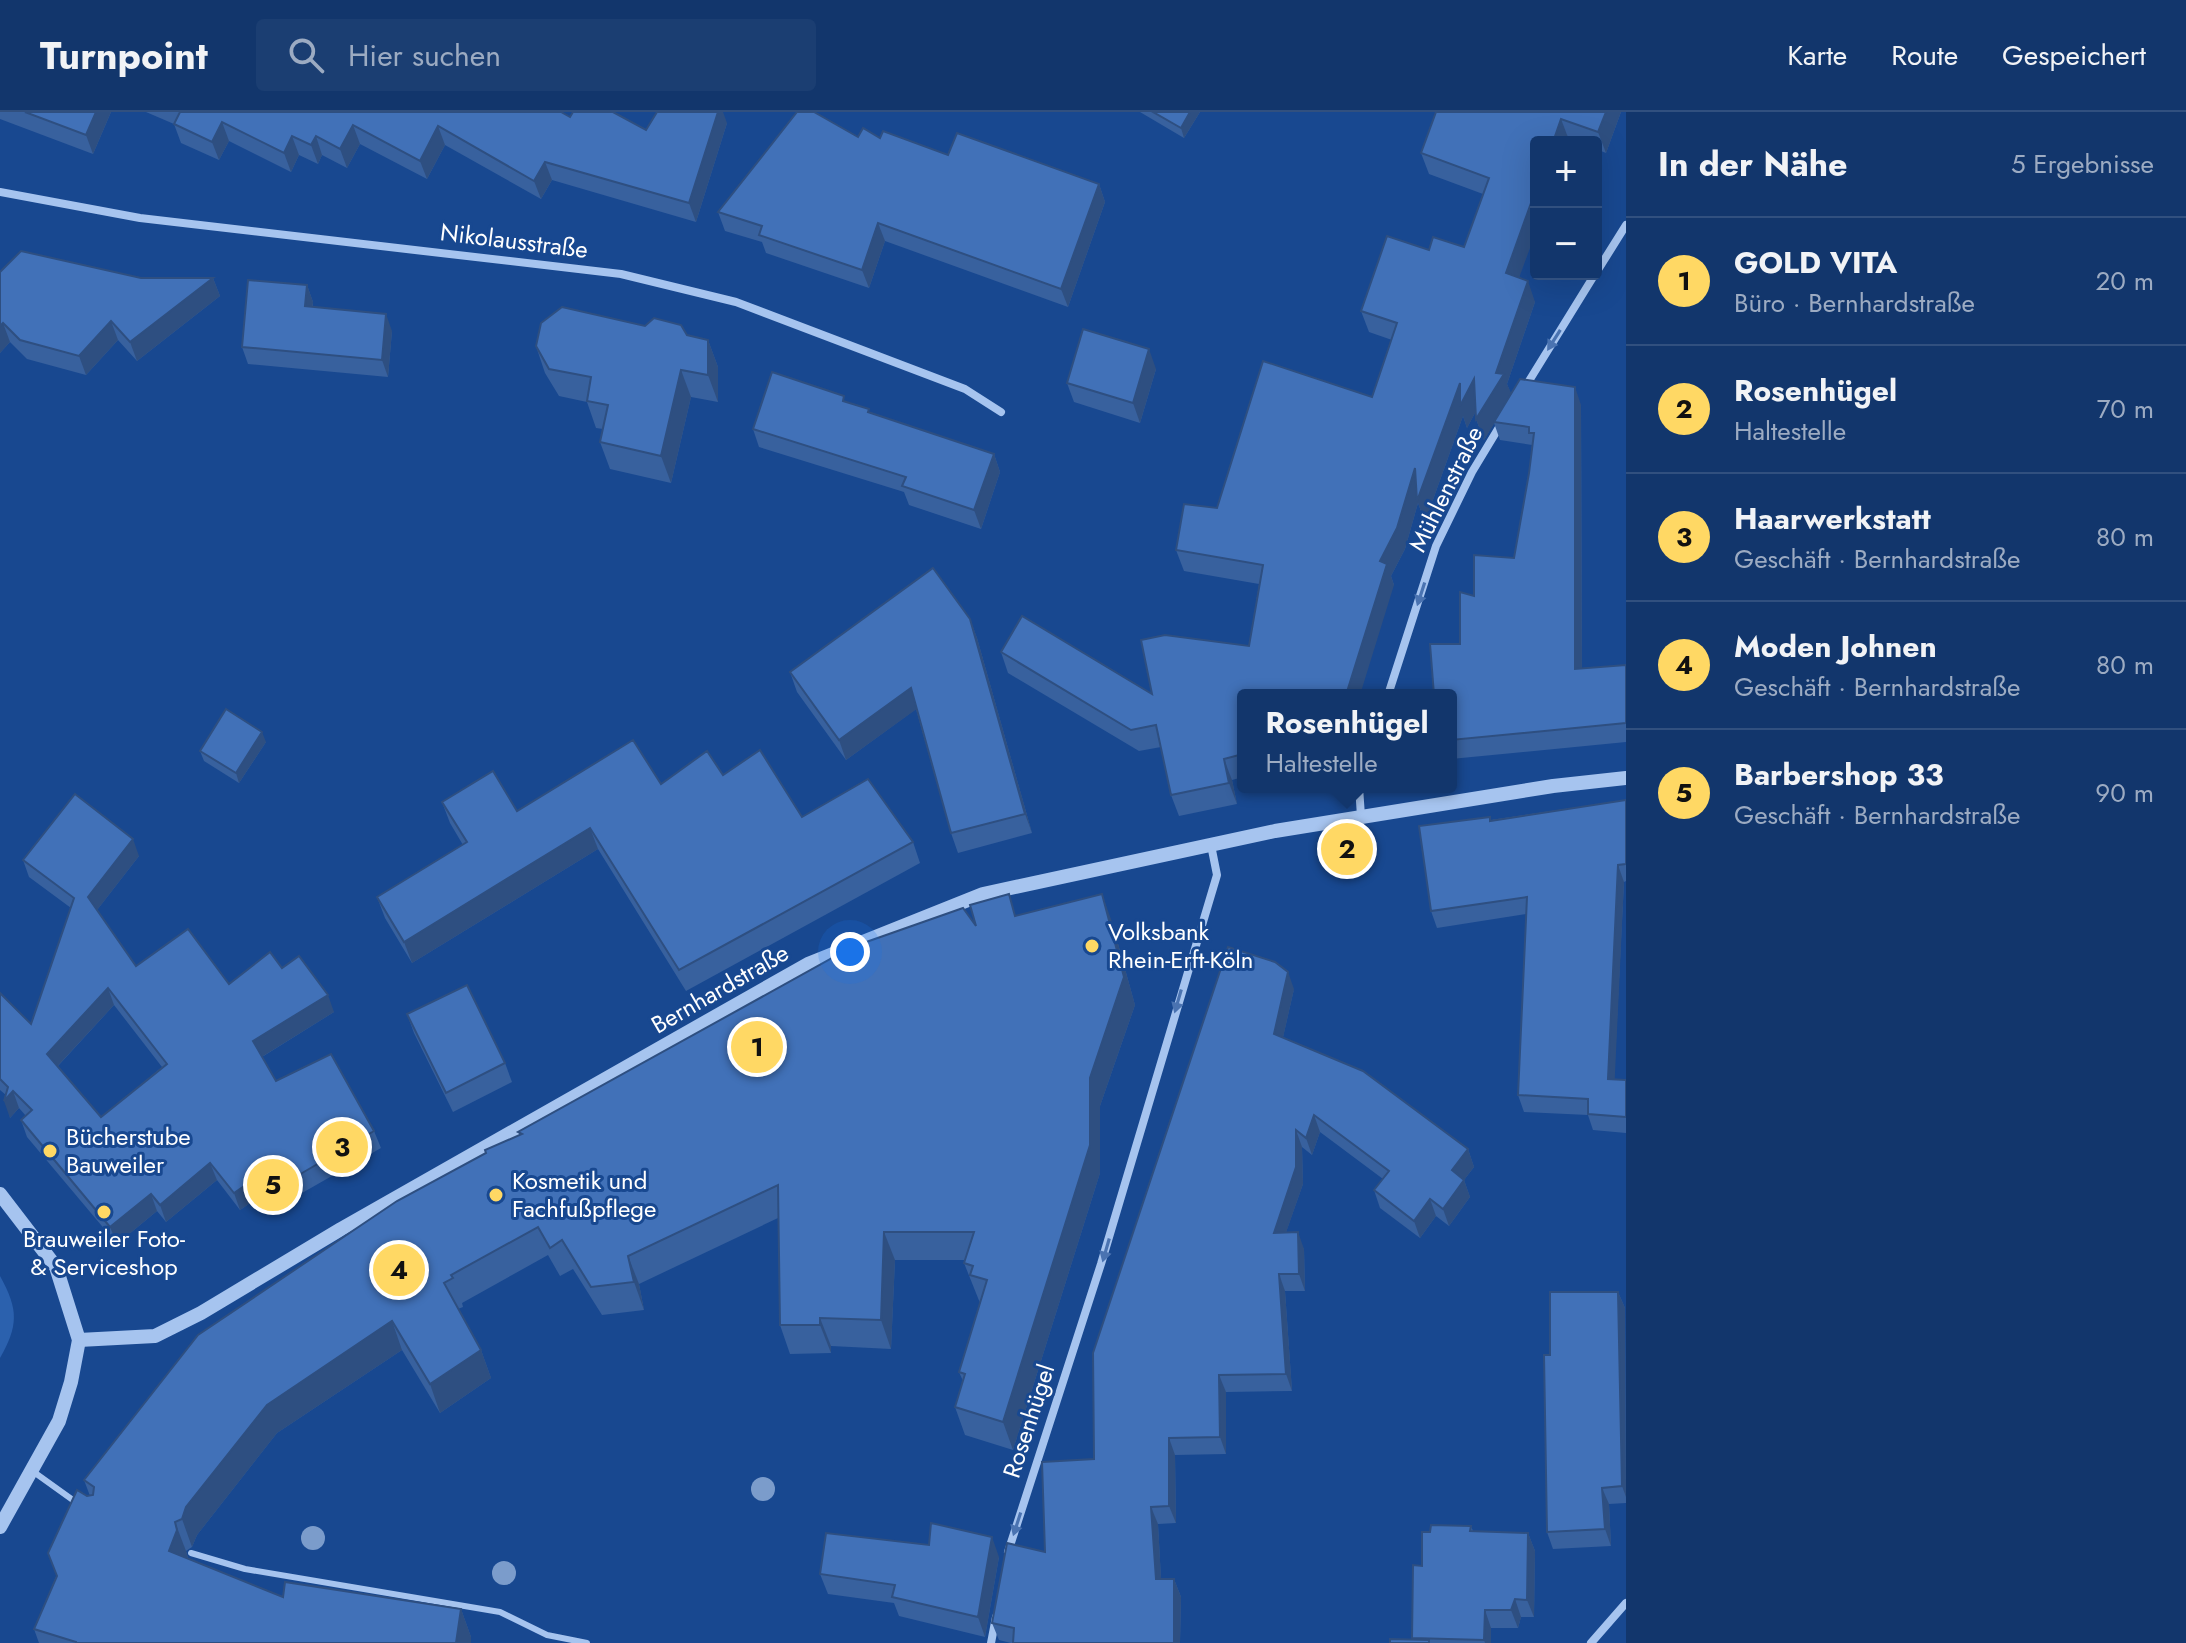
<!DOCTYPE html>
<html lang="de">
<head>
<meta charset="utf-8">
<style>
  body { margin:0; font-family:Jost,sans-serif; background:#1b3e72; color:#f1f3f6 }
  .controls { position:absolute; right:24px; top:24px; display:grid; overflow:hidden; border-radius:8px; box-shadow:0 8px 32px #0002 }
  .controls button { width:72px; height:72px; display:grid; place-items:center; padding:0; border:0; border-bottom:2px solid #31507f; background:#12366c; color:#f1f3f6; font:40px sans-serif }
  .you { position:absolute; left:850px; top:840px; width:28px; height:28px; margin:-20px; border:6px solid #fff; border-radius:50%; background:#1a73e8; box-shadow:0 0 0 12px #1a73e833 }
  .badge { display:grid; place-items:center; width:52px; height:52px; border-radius:50%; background:#ffd864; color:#111; font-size:26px; font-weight:700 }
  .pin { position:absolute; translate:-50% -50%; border:4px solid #fff; box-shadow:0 2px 8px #0006 }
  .popup { position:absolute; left:1237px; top:577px; width:220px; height:104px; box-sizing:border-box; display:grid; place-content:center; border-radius:8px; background:#12366c; filter:drop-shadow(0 2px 6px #0005); font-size:26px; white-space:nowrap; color:#9cabc2 }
  .popup b { font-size:30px; color:#f1f3f6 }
  .popup::after { content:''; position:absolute; left:50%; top:100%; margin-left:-16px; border:16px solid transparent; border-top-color:#12366c }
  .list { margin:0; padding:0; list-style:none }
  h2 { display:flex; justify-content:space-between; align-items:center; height:104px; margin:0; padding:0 32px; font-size:34px }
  h2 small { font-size:26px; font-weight:400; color:#9cabc2 }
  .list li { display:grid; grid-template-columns:52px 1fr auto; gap:24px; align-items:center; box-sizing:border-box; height:128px; padding:0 32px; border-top:2px solid #31507f }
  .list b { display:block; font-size:30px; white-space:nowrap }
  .list p { margin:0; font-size:26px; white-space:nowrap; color:#9cabc2 }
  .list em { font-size:26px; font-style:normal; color:#9cabc2 }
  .icon { flex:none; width:44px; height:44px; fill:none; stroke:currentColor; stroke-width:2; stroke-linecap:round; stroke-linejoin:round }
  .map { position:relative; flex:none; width:1626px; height:1531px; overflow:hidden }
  header { display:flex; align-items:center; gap:48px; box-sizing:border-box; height:112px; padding:0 40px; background:#12366c; border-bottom:2px solid #31507f }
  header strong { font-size:38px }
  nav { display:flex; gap:44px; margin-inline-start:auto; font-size:28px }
  .search { width:560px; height:72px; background:#1b3e72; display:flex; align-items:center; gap:20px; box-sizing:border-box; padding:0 28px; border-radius:8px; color:#9cabc2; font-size:30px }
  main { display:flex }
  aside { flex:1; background:#12366c }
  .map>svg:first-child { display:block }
</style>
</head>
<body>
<header>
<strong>Turnpoint</strong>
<div class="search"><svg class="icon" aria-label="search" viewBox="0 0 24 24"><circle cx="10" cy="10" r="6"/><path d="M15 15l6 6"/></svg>Hier suchen</div>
<nav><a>Karte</a><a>Route</a><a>Gespeichert</a></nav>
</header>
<main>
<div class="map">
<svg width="1626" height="1531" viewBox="0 0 1626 1531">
  <rect width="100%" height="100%" fill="#184890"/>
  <path fill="#2b61ae" d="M0 1164C19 1198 18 1214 0 1246Z"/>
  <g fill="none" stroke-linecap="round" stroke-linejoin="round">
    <g stroke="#a6c4ef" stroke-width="6">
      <path d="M31 1358 77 1391"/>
      <path d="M191 1441 245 1457 500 1500 547 1523 587 1531"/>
    </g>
    <g stroke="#a6c4ef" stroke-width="8">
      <path d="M0 80 140 106 621 162 736 190 965 277 1001 300"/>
      <path d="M1596 161 1626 113"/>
      <path d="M1524 277 1595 162"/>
      <path d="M1388 583 1436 434 1472 360 1501 312"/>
      <path d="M1359 675 1361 704"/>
      <path d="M1008 1440 1101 1152 1217 763 1211 733"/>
      <path d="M991 1531 996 1505"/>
      <path d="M1591 1531 1626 1491"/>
    </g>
    <g stroke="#a6c4ef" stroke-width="14">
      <path d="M0 1082 56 1155 79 1228 71 1270 59 1309 0 1415"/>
      <path d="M79 1228 155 1224 201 1201 341 1117 808 852 983 782 1275 719 1553 674 1626 666"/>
    </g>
  </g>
  <g fill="#7b9ccb">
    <circle cx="763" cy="1377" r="12"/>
    <circle cx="313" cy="1426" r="12"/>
    <circle cx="504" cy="1461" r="12"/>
  </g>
  <g fill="#38619e" fill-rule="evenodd">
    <path d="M0 0H111L93 42 0 7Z"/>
    <path d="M146 0H561L570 5 646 18 727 11 696 110 552 68 541 87 445 33 427 67 360 32 347 56 322 43 318 52 299 43 291 60 229 29 219 48 181 31 174 12Z"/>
    <path d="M1140 0H1200L1184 26Z"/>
    <path d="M1436 0H1621L1606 41 1596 37V30H1574L1569 28 1568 30H1536L1519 166 1535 190 1507 272 1511 282 1581 293 1582 557 1626 553V630L1451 647V583L1460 532 1474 484 1514 446 1529 361 1532 333 1500 328 1494 311 1484 328 1476 307V299L1467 316 1463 304 1425 410 1418 391 1405 437 1391 464 1394 473 1243 583V665L1232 668 1237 692 1179 704 1171 683 1161 635 1139 639 1008 561 1001 540 1152 582 1249 534 1259 472 1184 459 1176 438 1217 396 1372 285 1392 228 1369 220 1361 199 1429 138 1464 135 1483 82 1429 62 1421 41Z"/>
    <path d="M880 26 948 43 1099 72 1105 90 1068 195 885 129 869 176 766 141 762 130 725 119 718 100Z"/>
    <path d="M0 160 141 166H213L220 184 137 249 118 228 86 263 27 247 10 230 0 241Z"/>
    <path d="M307 173 313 190V195L392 219 388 265 248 252 242 235Z"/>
    <path d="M645 214 708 228 718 255V290L691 285 671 371 610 357 600 330 603 317 596 316 587 290 559 284 545 261 536 234Z"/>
    <path d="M1156 257 1140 311 1074 290 1067 271Z"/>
    <path d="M846 290 870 301 994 342 1000 360 981 417 909 393 904 380 759 335 753 317Z"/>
    <path d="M970 507 977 526 1032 721 958 741 951 721 916 597 846 648 797 580 790 560Z"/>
    <path d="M266 630 239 671 204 649 200 639Z"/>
    <path d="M723 663 802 705 913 730 920 751 686 879 598 737 412 851 385 806 377 785 463 733 450 711 442 690 517 699 661 672Z"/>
    <path d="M1626 688V769L1624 770 1614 967 1626 968V1021L1593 1018 1588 1003 1524 1000 1518 983 1526 802 1437 816 1431 799 1490 705 1491 708Z"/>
    <path d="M139 744 97 798 136 854 229 872 282 856 334 900 262 945 276 969 374 1019 381 1036 267 1101 256 1087 240 1098 217 1068 166 1110 157 1099 117 1132 27 1025 21 1008 26 1004 19 996 10 1006 6 983 0 978V881L31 912 71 796 29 765 23 748ZM114 893 162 955 101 1005 58 954Z"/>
    <path d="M1017 804 1112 810 1135 893 1100 994V1061L1013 1338 965 1323 955 1295 963 1269 959 1260 980 1191 964 1151 965 1148H895L891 1237 831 1234V1241L790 1242 780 1213 778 1106 639 1172 644 1198 602 1203 573 1157 560 1164 548 1143 462 1191 463 1195 458 1197 481 1238 491 1266 440 1301 402 1238 277 1321 197 1423 192 1435 186 1439 188 1446 283 1485 461 1497 471 1525V1531H39L34 1517 90 1384 84 1368 520 1023 518 1020 976 814Z"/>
    <path d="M1294 877 1283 925 1468 1037 1474 1055 1464 1068 1470 1085 1449 1114 1436 1104 1420 1126 1380 1096 1374 1078 1383 1067 1320 1020 1312 1043 1302 1035 1303 1072 1286 1120 1304 1137 1305 1179H1285L1292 1279 1226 1280V1342L1175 1343 1176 1411 1158 1412 1161 1467H1174L1181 1485 1180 1531H1011L999 1528 992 1511 1045 1440 1094 1347Z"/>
    <path d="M407 902 505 951 512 970 453 1000 414 921Z"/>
    <path d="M1618 1180 1625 1196 1626 1391 1609 1392 1611 1434 1553 1437 1547 1420 1550 1243Z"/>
    <path d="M1471 1414 1473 1419 1528 1421 1535 1439 1534 1505H1521L1518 1516H1491V1531H1390L1412 1528 1430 1420Z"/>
    <path d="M999 1445 985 1525 899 1504 894 1491 828 1482 820 1462Z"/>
  </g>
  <g fill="#2e4f81">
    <path d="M96 0H111L93 42 86 23Z"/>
    <path d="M718 0H723L727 11 696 110 689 91Z"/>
    <path d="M1190 0H1200L1184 26 1181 16Z"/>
    <path d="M1606 0H1621L1606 41 1598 20Z"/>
    <path d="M1561 7 1569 28 1568 30H1553Z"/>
    <path d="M222 10 229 29 219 48 212 30Z"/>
    <path d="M353 13 360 32 347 56 340 37Z"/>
    <path d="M438 14 445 33 427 67 420 49Z"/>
    <path d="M292 24 299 43 291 60 284 41Z"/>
    <path d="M316 24 322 43 318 52 311 33Z"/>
    <path d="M545 50 552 68 541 87 534 69Z"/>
    <path d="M1099 72 1105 90 1068 195 1061 177Z"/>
    <path d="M1536 77V120L1513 182 1506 161Z"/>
    <path d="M878 111 885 129 869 176 862 158Z"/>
    <path d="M213 166 220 184 137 249 130 230Z"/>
    <path d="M1528 169 1535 190 1507 272 1512 283 1484 328 1476 307 1496 261Z"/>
    <path d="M307 173 313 190 311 211 305 194Z"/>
    <path d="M386 202 392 219 388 265 382 248Z"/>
    <path d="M111 209 118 228 86 263 79 244Z"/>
    <path d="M3 211 10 230 0 241V214Z"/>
    <path d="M708 228 718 255V290L708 263Z"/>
    <path d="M1149 237 1156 257 1140 311 1133 291Z"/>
    <path d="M681 258 691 285 671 371 661 344Z"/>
    <path d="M1474 267 1482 288 1467 316 1463 304 1425 410 1418 391 1405 437 1391 464 1394 473 1360 583H1346L1380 449 1415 356 1460 271Z"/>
    <path d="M1575 275 1581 293 1582 575 1575 557Z"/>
    <path d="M994 342 1000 360 981 417 974 398Z"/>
    <path d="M970 507 977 526 1032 721 1025 702Z"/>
    <path d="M911 576 918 596 846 648 839 628Z"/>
    <path d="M262 620 266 630 239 671 236 661Z"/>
    <path d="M1224 647 1232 668 1237 692 1229 671Z"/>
    <path d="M590 716 598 737 412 851 404 830Z"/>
    <path d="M133 727 139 744 94 802 88 785Z"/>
    <path d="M1618 753 1624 770 1614 983 1608 967Z"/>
    <path d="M1102 782 1112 810 1135 893 1100 994V1061L1013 1338 1003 1310 1090 966Z"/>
    <path d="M1288 860 1294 877 1280 939 1274 922Z"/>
    <path d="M108 876 114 893 53 959 47 942Z"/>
    <path d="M328 883 334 900 260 946 253 929Z"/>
    <path d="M13 979 19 996 10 1006 4 989Z"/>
    <path d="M1314 1003 1320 1020 1312 1043 1306 1026Z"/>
    <path d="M1296 1018 1302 1035 1303 1072 1280 1138 1274 1121Z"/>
    <path d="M1468 1037 1474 1055 1458 1076 1452 1058Z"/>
    <path d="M210 1051 217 1068 166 1110 160 1093Z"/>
    <path d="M1464 1068 1470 1085 1449 1114 1443 1097Z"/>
    <path d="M250 1070 256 1087 240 1098 234 1081Z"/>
    <path d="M151 1082 157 1099 117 1132 110 1115Z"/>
    <path d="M1430 1087 1436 1104 1420 1126 1414 1109Z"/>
    <path d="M884 1120 895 1148 891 1237 881 1208Z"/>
    <path d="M1298 1120 1304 1137 1305 1179 1299 1162Z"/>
    <path d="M628 1144 639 1172 644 1198 634 1170Z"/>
    <path d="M1279 1162 1285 1179 1292 1279 1286 1262Z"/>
    <path d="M1618 1180 1625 1196 1626 1385 1622 1374Z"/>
    <path d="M820 1206 831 1234V1241L820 1213Z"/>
    <path d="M392 1209 402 1238 277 1321 197 1423 192 1435 182 1407 186 1395 267 1293Z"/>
    <path d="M481 1238 491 1266 440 1301 430 1272Z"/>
    <path d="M1219 1263 1226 1280V1342L1220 1325Z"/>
    <path d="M1169 1326 1175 1343 1176 1411 1169 1394Z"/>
    <path d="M1602 1376 1609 1392 1611 1434 1605 1417Z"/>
    <path d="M1151 1395 1158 1412 1162 1484 1156 1467Z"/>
    <path d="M175 1410 186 1439 188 1446 169 1439Z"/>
    <path d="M1528 1421 1535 1439 1534 1505 1527 1488Z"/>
    <path d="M992 1425 999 1445 985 1525 978 1505Z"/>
    <path d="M1174 1467 1181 1485 1180 1531H1174Z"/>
    <path d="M1515 1487 1521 1505 1518 1516 1511 1498Z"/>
    <path d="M461 1497 471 1525V1531H456Z"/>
    <path d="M1485 1498 1491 1516V1531H1485L1484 1528Z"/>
  </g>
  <g fill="#4171b8" stroke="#2e4f81" stroke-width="2" fill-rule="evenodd">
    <path d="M25 0H96L86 23Z"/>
    <path d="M180 0H561L570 5 573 0H613L646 18 657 0H718L689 91 545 50 534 69 438 14 420 49 353 13 340 37 316 24 311 33 292 24 284 41 222 10 212 30 174 12Z"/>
    <path d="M797 0H814L858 25 863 16 880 26 883 19 948 43 957 21 1099 72 1061 177 878 111 862 158 759 123 762 114 718 100Z"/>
    <path d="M1153 0H1190L1181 16Z"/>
    <path d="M1436 0H1606L1598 20 1561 7 1553 30H1536V77L1506 161 1528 169 1496 261 1504 262 1476 307 1474 267 1460 294V271L1417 389 1415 356 1397 416 1380 449 1387 452 1346 583H1243V642L1224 647 1229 671 1171 683 1156 613 1131 618 1001 540 1022 504 1152 582 1141 528 1165 523 1249 534 1263 453 1176 438 1184 392 1217 396 1263 249 1372 285 1397 211 1361 199 1387 124 1429 138 1433 125 1464 135 1489 66 1421 41Z"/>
    <path d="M21 139 141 166H213L130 230 111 209 79 244 20 228 3 211 0 214V160Z"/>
    <path d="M248 168 307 173 305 194 386 202 382 248 242 235Z"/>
    <path d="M562 195 645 214 654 206 681 213 687 223 708 228V263L681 258 661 344 600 330 608 293 587 289 591 265 549 257 536 234 541 211Z"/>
    <path d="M1083 217 1149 237 1133 291 1067 271Z"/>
    <path d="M772 260 844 284 843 289 869 297 868 300 994 342 974 398 902 374 906 365 753 317Z"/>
    <path d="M1520 267 1575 275V557L1626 553V611L1451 628V583H1434L1430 532H1460V480L1474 484V443L1514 446 1529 361 1534 321H1529V315L1494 310Z"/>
    <path d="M933 456 970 507 1025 702 951 721 911 576 839 628 790 560Z"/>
    <path d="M226 597 262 620 236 661 200 639Z"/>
    <path d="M633 628 661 672 707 639 723 663 760 638 802 705 868 667 913 730 679 858 590 716 404 830 377 785 467 730 442 690 493 659 517 699Z"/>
    <path d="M75 682 133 727 88 785 136 854 188 817 229 872 270 840 282 856 299 844 328 883 253 929 276 969 331 942 374 1019 261 1085 250 1070 234 1081 210 1051 160 1093 151 1082 110 1115 21 1008 32 998 13 979 4 989 8 975 0 967V881L31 912 74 786 23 748ZM108 876 167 952 101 1005 47 942Z"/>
    <path d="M1626 688V752L1618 753 1608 967 1626 968V1005L1588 1002V987L1518 983 1527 785 1431 799 1419 714 1490 705V709Z"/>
    <path d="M1009 782 1015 804 1102 782 1124 865 1090 966V1033L1003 1310 955 1295 965 1262 959 1260 987 1168 970 1163 973 1154 964 1151 974 1120H884L881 1208 820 1206V1213H780L778 1073 628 1144 634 1170 591 1175 562 1128 550 1136 538 1115 451 1163 453 1166 444 1171 481 1238 430 1272 392 1209 267 1293 186 1395 182 1407 175 1410 177 1418 169 1439 283 1485 285 1470 461 1497 456 1531H76V1530L34 1517 57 1464 48 1441 77 1378 87 1384 93 1383 94 1375 84 1368 198 1223 397 1089 486 1041 485 1038 522 1022 518 1020 852 835 963 796 976 814 970 793Z"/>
    <path d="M1228 835 1275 850 1288 860 1274 922 1363 959 1468 1037 1452 1058 1464 1068 1443 1097 1430 1087 1414 1109 1374 1078 1389 1059 1314 1003 1306 1026 1296 1018V1055L1274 1121 1298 1120 1299 1162H1279L1286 1262 1219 1263 1220 1325 1169 1326V1394L1151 1395 1156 1467H1174V1531H1013L1014 1516 992 1511 1007 1431 1045 1440 1042 1350 1094 1347 1093 1241Z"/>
    <path d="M467 873 505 951 446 981 407 902Z"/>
    <path d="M1550 1180H1618L1622 1374 1602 1376 1605 1417 1547 1420 1544 1243H1550Z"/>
    <path d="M931 1411 992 1425 978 1505 892 1485 895 1473 820 1462 826 1421 929 1433Z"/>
    <path d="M1431 1413 1471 1414 1470 1419 1528 1421 1527 1488 1515 1487 1511 1498H1485L1484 1528 1412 1526 1413 1453 1422 1454V1420H1430Z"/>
    <path d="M1390 1527 1429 1528V1531H1390Z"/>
  </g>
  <defs><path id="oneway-solid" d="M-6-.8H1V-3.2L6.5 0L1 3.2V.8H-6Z" transform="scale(2)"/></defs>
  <g fill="#4a73b1">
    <use href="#oneway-solid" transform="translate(1554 228) rotate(122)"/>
    <use href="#oneway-solid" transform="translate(1421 482) rotate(108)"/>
    <use href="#oneway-solid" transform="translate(1178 889) rotate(106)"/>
    <use href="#oneway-solid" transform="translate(1106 1138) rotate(106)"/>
    <use href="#oneway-solid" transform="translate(1017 1412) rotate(108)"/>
  </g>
  <g fill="#ffd864" stroke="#184890" stroke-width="3">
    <circle cx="1092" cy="834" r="8"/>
    <circle cx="50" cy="1039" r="8"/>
    <circle cx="496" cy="1083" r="8"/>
    <circle cx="104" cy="1100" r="8"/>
  </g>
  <g text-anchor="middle" stroke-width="6" stroke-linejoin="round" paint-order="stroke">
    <g font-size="24" fill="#fff" stroke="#184890">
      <text transform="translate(514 129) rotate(7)" y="8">Nikolausstraße</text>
      <text transform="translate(1446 377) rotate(-64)" y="8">Mühlenstraße</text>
      <text transform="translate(720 877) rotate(-30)" y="8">Bernhardstraße</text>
      <text transform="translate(1029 1309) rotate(-72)" y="8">Rosenhügel</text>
    </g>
    <g font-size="24" fill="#fff" stroke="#184890" text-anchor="start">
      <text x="1108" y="828">Volksbank<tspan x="1108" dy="28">Rhein-Erft-Köln</tspan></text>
      <text x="66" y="1033">Bücherstube<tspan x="66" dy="28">Bauweiler</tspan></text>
      <text x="512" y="1077">Kosmetik und<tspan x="512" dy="28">Fachfußpflege</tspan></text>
      <text x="104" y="1135" text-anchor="middle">Brauweiler Foto-<tspan x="104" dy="28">&amp; Serviceshop</tspan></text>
    </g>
  </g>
</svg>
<div class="controls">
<button>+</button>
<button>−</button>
</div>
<div class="you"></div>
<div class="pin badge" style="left:757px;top:935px">1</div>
<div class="pin badge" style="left:1347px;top:737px">2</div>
<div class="popup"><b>Rosenhügel</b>Haltestelle</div>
<div class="pin badge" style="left:342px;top:1035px">3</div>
<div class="pin badge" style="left:399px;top:1158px">4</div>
<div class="pin badge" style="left:273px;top:1073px">5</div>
</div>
<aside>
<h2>In der Nähe<small>5 Ergebnisse</small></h2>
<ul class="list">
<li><span class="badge">1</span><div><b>GOLD VITA</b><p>Büro · Bernhardstraße</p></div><em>20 m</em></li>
<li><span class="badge">2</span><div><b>Rosenhügel</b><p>Haltestelle</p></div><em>70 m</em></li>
<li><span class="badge">3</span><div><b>Haarwerkstatt</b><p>Geschäft · Bernhardstraße</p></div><em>80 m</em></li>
<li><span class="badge">4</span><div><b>Moden Johnen</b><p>Geschäft · Bernhardstraße</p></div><em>80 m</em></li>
<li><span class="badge">5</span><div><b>Barbershop 33</b><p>Geschäft · Bernhardstraße</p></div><em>90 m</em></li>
</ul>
</aside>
</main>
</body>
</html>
